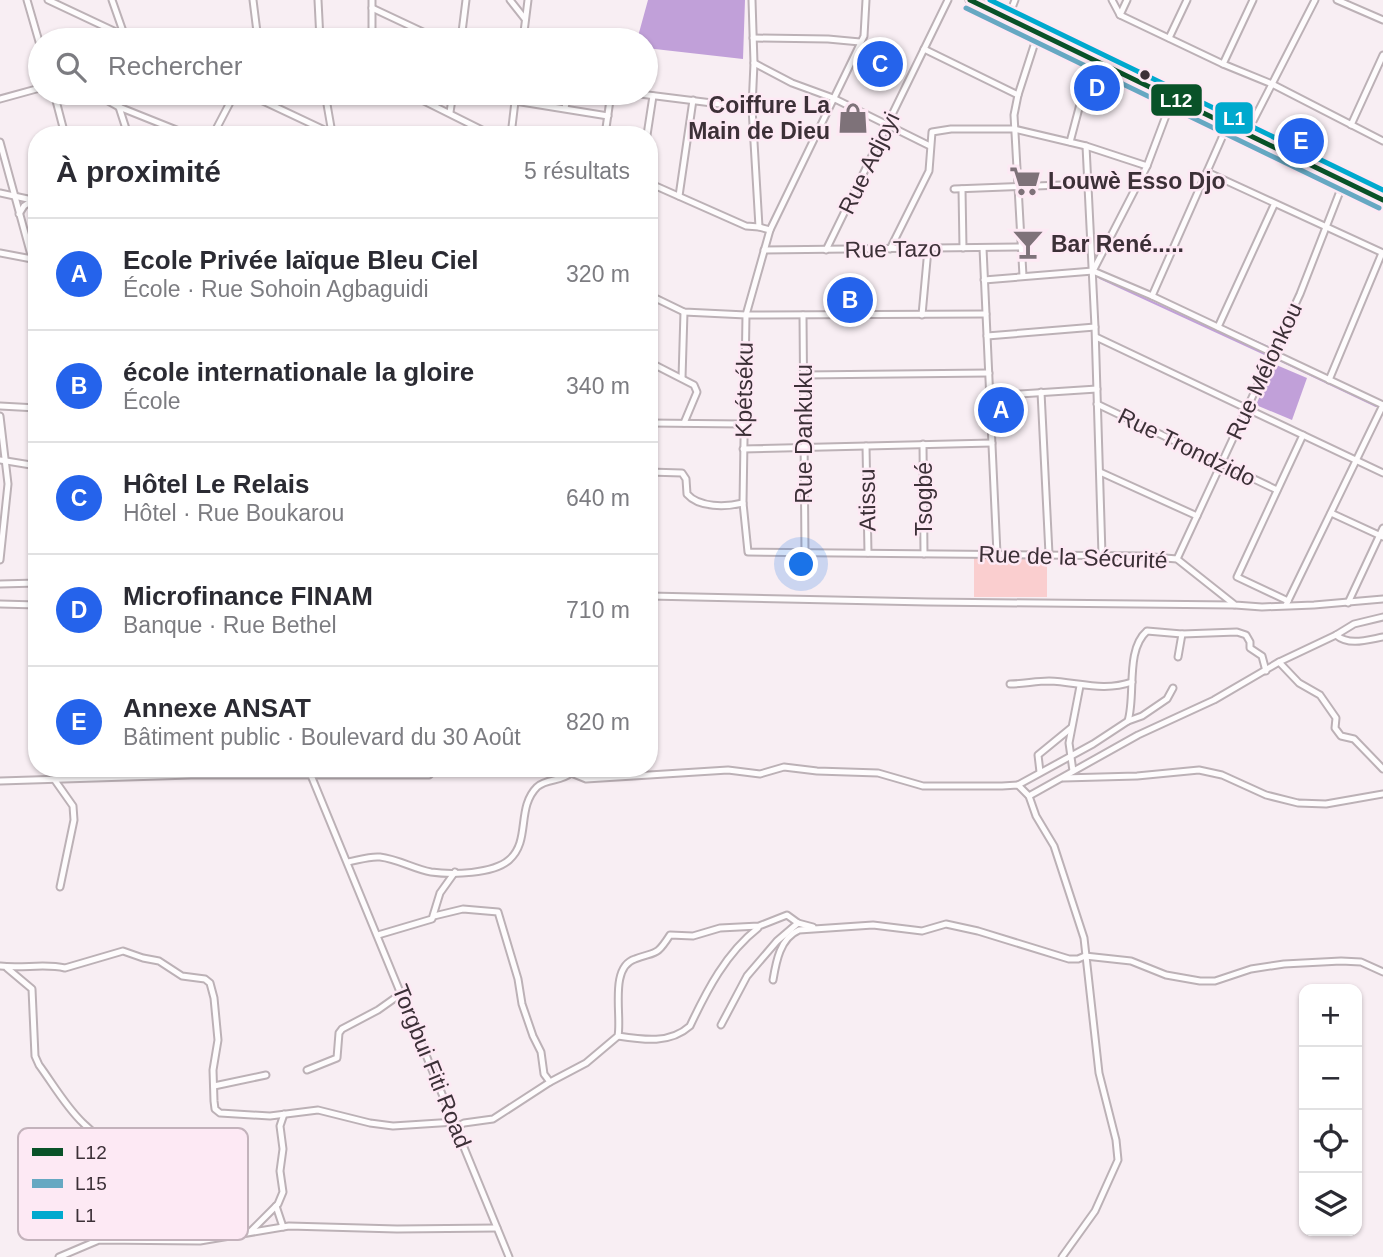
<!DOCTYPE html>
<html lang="fr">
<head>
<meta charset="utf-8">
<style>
  body { margin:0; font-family:Arial,sans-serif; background:#f7f7f7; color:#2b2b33 }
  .controls { position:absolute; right:21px; bottom:21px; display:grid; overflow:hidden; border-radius:14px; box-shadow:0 2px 5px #0004 }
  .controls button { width:63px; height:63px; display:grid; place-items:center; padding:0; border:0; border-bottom:2px solid #e1e1e2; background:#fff; color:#2b2b33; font:35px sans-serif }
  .you { position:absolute; left:802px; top:565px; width:24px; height:24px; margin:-18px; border:5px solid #fff; border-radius:50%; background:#1a73e8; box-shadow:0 0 0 10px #1a73e833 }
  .badge { display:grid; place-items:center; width:46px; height:46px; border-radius:50%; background:#2563eb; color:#fff; font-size:23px; font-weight:700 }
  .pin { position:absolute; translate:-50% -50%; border:4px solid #fff; box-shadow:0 2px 7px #0006 }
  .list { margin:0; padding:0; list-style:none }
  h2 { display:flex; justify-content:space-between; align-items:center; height:91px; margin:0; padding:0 28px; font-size:30px }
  h2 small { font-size:23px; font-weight:400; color:#7c7c81 }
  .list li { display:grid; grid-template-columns:46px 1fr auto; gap:21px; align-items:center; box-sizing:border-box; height:112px; padding:0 28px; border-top:2px solid #e1e1e2 }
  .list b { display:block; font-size:26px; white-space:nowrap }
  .list p { margin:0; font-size:23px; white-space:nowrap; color:#7c7c81 }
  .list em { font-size:23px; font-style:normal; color:#7c7c81 }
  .icon { flex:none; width:38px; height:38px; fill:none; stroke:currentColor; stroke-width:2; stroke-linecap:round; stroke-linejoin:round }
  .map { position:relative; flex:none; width:1383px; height:1257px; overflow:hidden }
  .search { position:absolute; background:#fff; box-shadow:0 2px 5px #0004; left:28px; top:28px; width:630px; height:77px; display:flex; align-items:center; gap:18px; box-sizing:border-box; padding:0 24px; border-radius:38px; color:#7c7c81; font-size:26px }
  .panel { position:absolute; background:#fff; box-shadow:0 2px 5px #0004; left:28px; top:126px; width:630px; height:651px; border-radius:28px }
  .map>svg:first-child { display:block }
</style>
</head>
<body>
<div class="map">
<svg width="1383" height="1257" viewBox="0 0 1383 1257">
  <rect width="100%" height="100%" fill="#f8eef3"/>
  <rect fill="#facecf" x="974" y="556" width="73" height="41"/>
  <g fill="#c1a0d9">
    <path d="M648 0H745L743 59 646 48V40H637Z"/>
    <path d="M1274 364 1307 378 1292 420 1256 405Z"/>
  </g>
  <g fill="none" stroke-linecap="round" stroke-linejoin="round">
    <g stroke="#c1a0d9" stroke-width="2">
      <path d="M1100 278 1267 355"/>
      <path d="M1224 327 1268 347"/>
      <path d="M1275 358 1376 406"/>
    </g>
    <defs>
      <g id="minor">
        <path d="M27 0 40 45"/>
        <path d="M48 0 133 40"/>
        <path d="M112 0 125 37"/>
        <path d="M253 0 258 40"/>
        <path d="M318 0 320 40"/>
        <path d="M510 0 525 19"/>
        <path d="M752 0 754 63 752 108 759 227"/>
        <path d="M866 0 864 36 770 230 746 315 743 503 748 552 1141 556 1177 559 1235 605 1262 607 1314 605 1383 599"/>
        <path d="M1112 0 1120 15 1223 64 1272 84 1383 141"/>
        <path d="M1337 0 1383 20"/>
        <path d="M372 8 440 40"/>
        <path d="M1010 13 1015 0"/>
        <path d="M1120 15 1127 0"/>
        <path d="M753 38 828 39 860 42"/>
        <path d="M1169 38 1187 0"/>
        <path d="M372 40V0"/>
        <path d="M461 40 466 0"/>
        <path d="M523 40 528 0"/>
        <path d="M924 49 1018 95"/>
        <path d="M754 63 792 83 833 98 930 146"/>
        <path d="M1223 64 1253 0"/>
        <path d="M54 93 65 135"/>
        <path d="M94 93 119 107 189 135"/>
        <path d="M120 93 119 107 128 135"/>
        <path d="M246 93 335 135"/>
        <path d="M325 93 332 133"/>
        <path d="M408 93 492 135"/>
        <path d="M632 93 752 108"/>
        <path d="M0 99 40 88"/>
        <path d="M515 101 608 116"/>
        <path d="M565 108 568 93"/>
        <path d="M450 112 453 93"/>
        <path d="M1351 125 1383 55"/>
        <path d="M1250 127 1315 0"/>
        <path d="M213 135 235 93"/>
        <path d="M511 135 516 93"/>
        <path d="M605 135 611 93"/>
        <path d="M647 135 653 96"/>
        <path d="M0 142 37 277"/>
        <path d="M1070 142 1092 59"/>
        <path d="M1086 146 1095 327 1102 555"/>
        <path d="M1207 172 1383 253"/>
        <path d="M649 183 746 226 759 227 770 230"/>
        <path d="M954 189 1088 184"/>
        <path d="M962 189 963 248"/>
        <path d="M0 193 37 201"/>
        <path d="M679 196 693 100"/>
        <path d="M19 214 24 206 33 200"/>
        <path d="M983 248 997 554"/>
        <path d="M890 249 929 171 932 132 951 129H1014L1086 146 1147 166"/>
        <path d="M764 250 1021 247"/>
        <path d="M826 250 948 0"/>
        <path d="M0 253 32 259"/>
        <path d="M1094 269 1147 166 1173 97"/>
        <path d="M1023 276 1014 115 1018 95 1038 33"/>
        <path d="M984 280 1093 271 1152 296 1383 405"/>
        <path d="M649 295 684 312 746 315 986 314"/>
        <path d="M1152 296 1228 124"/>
        <path d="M803 315 805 553"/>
        <path d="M922 315 928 249"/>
        <path d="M1218 327 1274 205"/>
        <path d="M987 336 1095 327"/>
        <path d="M1096 337 1383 473"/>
        <path d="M649 362 694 385 697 392 684 423"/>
        <path d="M803 375 989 373"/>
        <path d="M682 378 684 312"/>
        <path d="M1329 380 1382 253"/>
        <path d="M1041 392 1049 554"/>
        <path d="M990 396 1097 389"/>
        <path d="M1097 404 1277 490"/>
        <path d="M0 406 37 408"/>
        <path d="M0 416 8 484 0 560"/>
        <path d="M649 423 743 424"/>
        <path d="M923 444 924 554"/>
        <path d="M866 446 868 553"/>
        <path d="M743 449 992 443"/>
        <path d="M0 460 37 466"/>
        <path d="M649 472 682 473 686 479 687 494C699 508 726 507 743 503"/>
        <path d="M1100 472 1197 516"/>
        <path d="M1331 513 1383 537"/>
        <path d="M1177 559 1300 294 1344 181"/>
        <path d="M0 584 37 583"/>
        <path d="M649 596 928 602 1234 605"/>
        <path d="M1288 601 1237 577 1303 435"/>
        <path d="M1348 603 1383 528"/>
        <path d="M0 604 37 605"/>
        <path d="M1286 605 1383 405"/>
        <path d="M1336 635C1349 646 1367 640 1383 637"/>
        <path d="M1178 657 1182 634"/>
        <path d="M1279 662 1299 683 1320 695 1336 718 1335 728 1341 736 1354 739 1383 769"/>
        <path d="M1010 684C1023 684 1036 681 1049 681 1078 682 1103 692 1132 682"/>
        <path d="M1128 721C1136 695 1125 650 1147 631L1182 634 1237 632 1246 635 1250 642V648L1262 656 1266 671"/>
        <path d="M308 768 509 1257"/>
        <path d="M559 768 586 779 728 770 760 774 784 767 817 771 878 773 923 786H1002L1018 785 1029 796 1036 816 1054 846 1084 938 1099 1073 1116 1140 1118 1160 1095 1211 1062 1257"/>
        <path d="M1073 771 1069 743 1080 686"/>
        <path d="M1040 772 1038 755 1071 728"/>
        <path d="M1063 778 1137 776 1199 770 1222 775 1266 795 1298 803 1326 804 1383 794"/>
        <path d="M54 779 73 806 74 820 60 887"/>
        <path d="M0 781 191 775H429L436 768"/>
        <path d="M1018 785 1093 744 1128 721 1142 716 1167 699 1173 688"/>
        <path d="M1029 796 1138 735 1214 700 1279 662 1336 635 1354 624 1383 617"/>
        <path d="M348 862C359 860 369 856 380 857 398 859 414 869 431 872 452 875 493 874 509 860 531 841 516 808 537 787 547 778 561 782 571 773"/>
        <path d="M434 916 463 909 498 912 518 979 522 1004 533 1036 541 1052 544 1074 550 1082"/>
        <path d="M378 935 432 919 440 893 455 872"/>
        <path d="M0 966C22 969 44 963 65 968L123 951 143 958 159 961 182 976 205 979 210 983 214 998 218 1040 213 1070 214 1101 215 1109 220 1113 270 1116 318 1110 370 1123 393 1126 455 1122"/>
        <path d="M7 968 32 989 35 1056 39 1065C53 1084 66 1107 83 1123 92 1132 106 1140 106 1153 107 1164 98 1175 94 1185L110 1204 139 1224 193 1238"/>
        <path d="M773 980C776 962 780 938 799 930L873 925 922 931 946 924 978 931 1069 959H1078L1085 956 1131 961 1166 975 1200 981H1215L1251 969 1284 964 1341 961 1361 962 1383 972"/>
        <path d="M721 1025 747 976 777 941 798 923"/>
        <path d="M618 1036C644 1040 670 1044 690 1026 707 990 726 953 758 928"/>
        <path d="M307 1070 337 1058 339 1033 342 1029 378 1010 402 993"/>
        <path d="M214 1086 266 1075"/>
        <path d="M456 1127 464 1123 493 1119 550 1082 586 1063 618 1036C622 1016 609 967 635 959 656 951 656 957 670 935L693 936 720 928 759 926 787 915 798 923 813 927"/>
        <path d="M276 1206 283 1227"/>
        <path d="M251 1231 278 1204 283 1192 280 1171 283 1149 280 1126 284 1114"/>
        <path d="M59 1257 99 1240 200 1241 289 1226 397 1229 497 1228"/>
      </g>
      <g id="highway">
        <path d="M970 0 1383 200"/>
        <path d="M984 0 1030 23"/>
        <path d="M1184 97 1383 193"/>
      </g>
    </defs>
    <use href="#minor" stroke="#bcb1b6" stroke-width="9"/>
    <use href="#highway" stroke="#c2abb3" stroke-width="11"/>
    <use href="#minor" stroke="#fefcfd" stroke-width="5"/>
    <use href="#highway" stroke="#ebd9df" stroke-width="8"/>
    <defs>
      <path id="bus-1" d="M970 0 1383 200"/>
      <path id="bus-2" d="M966 8 1379 208"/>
      <path id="bus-3" d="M990 0 1383 190"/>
    </defs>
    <use href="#bus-1" stroke="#fde9f4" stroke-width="10"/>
    <use href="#bus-2" stroke="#fde9f4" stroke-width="10"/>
    <use href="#bus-3" stroke="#fde9f4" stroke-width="10"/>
    <use href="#bus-1" stroke="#095228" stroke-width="5"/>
    <use href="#bus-2" stroke="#66a8c2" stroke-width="5"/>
    <use href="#bus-3" stroke="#00a9ce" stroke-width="5"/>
  </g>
  <defs>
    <symbol id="shop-bare" viewBox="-9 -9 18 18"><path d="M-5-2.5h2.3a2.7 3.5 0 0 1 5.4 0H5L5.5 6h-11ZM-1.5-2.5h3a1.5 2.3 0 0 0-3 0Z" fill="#7e7279" stroke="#fde9f4" stroke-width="2.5" paint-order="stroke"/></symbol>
    <symbol id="supermarket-bare" viewBox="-9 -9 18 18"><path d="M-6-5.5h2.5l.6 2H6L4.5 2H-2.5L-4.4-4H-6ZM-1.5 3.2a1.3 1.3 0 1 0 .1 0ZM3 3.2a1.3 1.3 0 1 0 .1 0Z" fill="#7e7279" stroke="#fde9f4" stroke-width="2.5" paint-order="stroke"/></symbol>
    <symbol id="bar-bare" viewBox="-9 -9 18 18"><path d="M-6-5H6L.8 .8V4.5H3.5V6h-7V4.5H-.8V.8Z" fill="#7e7279" stroke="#fde9f4" stroke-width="2.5" paint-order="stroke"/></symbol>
  </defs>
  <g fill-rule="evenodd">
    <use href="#shop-bare" x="831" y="96" width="44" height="44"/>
    <use href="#supermarket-bare" x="1003" y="159" width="44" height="44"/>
    <use href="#bar-bare" x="1006" y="222" width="44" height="44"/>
  </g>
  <circle fill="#3c3037" stroke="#fde9f4" stroke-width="2.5" cx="1145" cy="75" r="6"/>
  <g text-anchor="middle" stroke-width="5" stroke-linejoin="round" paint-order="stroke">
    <g font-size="23" font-weight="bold" fill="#3c3037" stroke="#fde9f4" text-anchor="start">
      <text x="830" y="113" text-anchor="end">Coiffure La<tspan x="830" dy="26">Main de Dieu</tspan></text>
      <text x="1048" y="189">Louwè Esso Djo</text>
      <text x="1051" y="252">Bar René.....</text>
    </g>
    <g font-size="23" fill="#3c3037" stroke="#fde9f4">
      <text transform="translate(869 163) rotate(-64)" y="8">Rue Adjoyi</text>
      <text transform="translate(893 249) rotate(-1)" y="8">Rue Tazo</text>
      <text transform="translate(1264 371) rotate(-65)" y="8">Rue Mélonkou</text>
      <text transform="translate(744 390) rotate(-89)" y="8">Kpétséku</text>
      <text transform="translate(804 434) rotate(-90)" y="8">Rue Dankuku</text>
      <text transform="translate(1187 447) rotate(26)" y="8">Rue Trondzido</text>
      <text transform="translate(924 499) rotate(-90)" y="8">Tsogbé</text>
      <text transform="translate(867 500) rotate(-91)" y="8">Atissu</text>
      <text transform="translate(1073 557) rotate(2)" y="8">Rue de la Sécurité</text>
      <text transform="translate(432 1066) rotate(68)" y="8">Torgbui Fiti Road</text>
    </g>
  </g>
  <rect x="18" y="1128" width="230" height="112" rx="10" fill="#fde9f4" stroke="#c3b2bb" stroke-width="2"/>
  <rect x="32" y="1148" width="31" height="8" fill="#095228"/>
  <rect x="32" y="1179" width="31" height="9" fill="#66a8c2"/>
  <rect x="32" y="1211" width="31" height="8" fill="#00a9ce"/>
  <g font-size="19" fill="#3c3037">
    <text x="75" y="1159">L12</text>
    <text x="75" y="1190">L15</text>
    <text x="75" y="1222">L1</text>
  </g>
  <g stroke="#fde9f4" stroke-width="2.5">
    <rect x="1150" y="83" width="53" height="34" rx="7" fill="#095228"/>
    <rect x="1214" y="101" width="40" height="34" rx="7" fill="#00a9ce"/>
  </g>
  <g font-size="19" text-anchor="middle" font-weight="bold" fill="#fff">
    <text x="1176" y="107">L12</text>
    <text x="1234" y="125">L1</text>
  </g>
</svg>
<div class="controls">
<button>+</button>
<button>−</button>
<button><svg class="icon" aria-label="locate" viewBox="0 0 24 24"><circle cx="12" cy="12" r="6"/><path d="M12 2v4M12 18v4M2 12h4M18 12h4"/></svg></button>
<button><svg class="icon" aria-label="layers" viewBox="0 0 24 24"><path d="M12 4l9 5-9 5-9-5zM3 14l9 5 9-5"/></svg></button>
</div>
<div class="you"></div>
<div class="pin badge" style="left:1001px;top:410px">A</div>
<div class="pin badge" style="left:850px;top:300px">B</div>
<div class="pin badge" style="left:880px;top:64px">C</div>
<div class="pin badge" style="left:1097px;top:88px">D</div>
<div class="pin badge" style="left:1301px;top:141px">E</div>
<div class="search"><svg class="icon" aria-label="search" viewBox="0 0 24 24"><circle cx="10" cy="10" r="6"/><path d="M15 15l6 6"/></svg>Rechercher</div>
<section class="panel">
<h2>À proximité<small>5 résultats</small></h2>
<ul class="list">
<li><span class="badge">A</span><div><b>Ecole Privée laïque Bleu Ciel</b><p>École · Rue Sohoin Agbaguidi</p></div><em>320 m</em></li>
<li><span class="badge">B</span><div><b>école internationale la gloire</b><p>École</p></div><em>340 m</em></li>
<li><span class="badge">C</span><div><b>Hôtel Le Relais</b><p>Hôtel · Rue Boukarou</p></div><em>640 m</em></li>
<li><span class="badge">D</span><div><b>Microfinance FINAM</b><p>Banque · Rue Bethel</p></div><em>710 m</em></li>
<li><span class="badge">E</span><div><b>Annexe ANSAT</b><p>Bâtiment public · Boulevard du 30 Août</p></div><em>820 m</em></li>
</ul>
</section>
</div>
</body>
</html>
